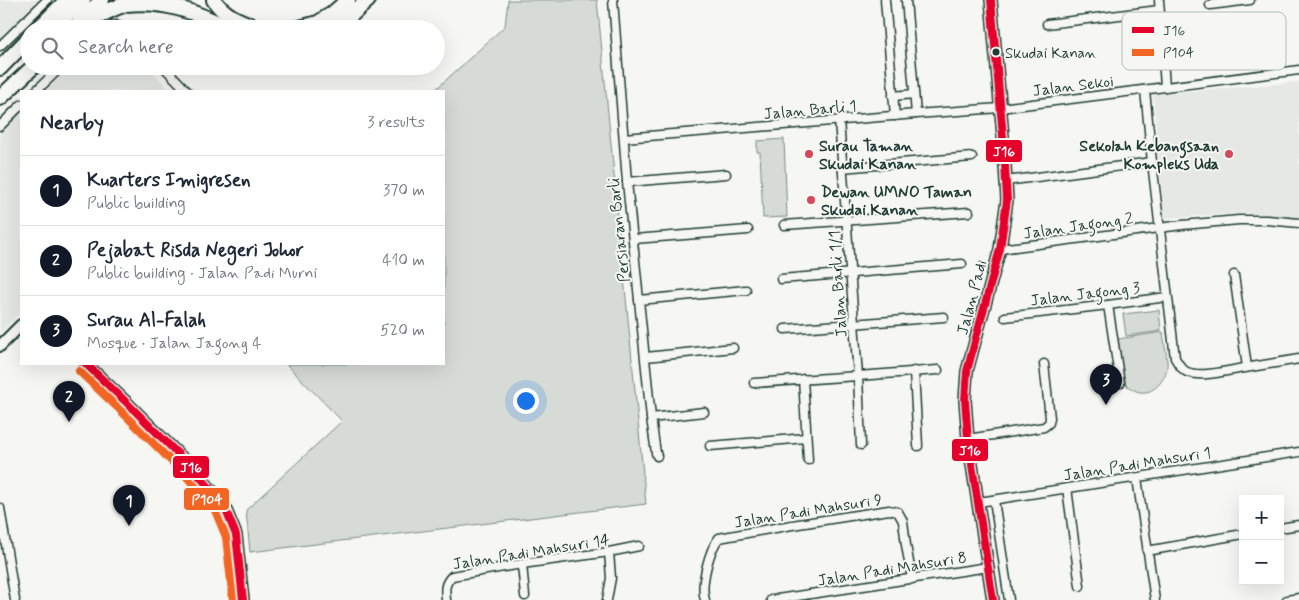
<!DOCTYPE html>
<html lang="en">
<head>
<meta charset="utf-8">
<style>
  body { margin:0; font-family:Mynerve,sans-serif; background:#f2f2f3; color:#1f2937 }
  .controls { position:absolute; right:15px; bottom:15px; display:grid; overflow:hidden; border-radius:0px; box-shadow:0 5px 20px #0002 }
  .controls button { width:45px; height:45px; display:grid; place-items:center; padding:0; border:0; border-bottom:1px solid #e0e1e3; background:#fff; color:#1f2937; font:25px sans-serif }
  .you { position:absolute; left:525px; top:400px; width:18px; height:18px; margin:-12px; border:4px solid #fff; border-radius:50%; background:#1a73e8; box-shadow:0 0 0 8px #1a73e833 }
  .badge { display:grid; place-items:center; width:32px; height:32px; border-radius:50%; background:#111827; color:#fff; font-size:16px; font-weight:700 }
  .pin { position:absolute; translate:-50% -41px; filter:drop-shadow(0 1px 2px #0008) }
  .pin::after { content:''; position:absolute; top:26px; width:18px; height:15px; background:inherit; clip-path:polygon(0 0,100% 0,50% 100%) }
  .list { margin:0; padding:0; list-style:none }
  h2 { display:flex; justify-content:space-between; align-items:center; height:65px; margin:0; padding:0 20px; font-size:21px }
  h2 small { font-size:16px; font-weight:400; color:#747a83 }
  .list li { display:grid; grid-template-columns:32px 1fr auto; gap:15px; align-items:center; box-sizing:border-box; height:70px; padding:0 20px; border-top:1px solid #e0e1e3 }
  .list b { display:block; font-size:19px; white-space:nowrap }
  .list p { margin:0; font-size:16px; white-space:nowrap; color:#747a83 }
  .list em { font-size:16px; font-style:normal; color:#747a83 }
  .icon { flex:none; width:28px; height:28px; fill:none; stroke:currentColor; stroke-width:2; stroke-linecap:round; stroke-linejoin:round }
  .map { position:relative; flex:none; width:1299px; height:600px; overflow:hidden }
  .search { position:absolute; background:#fff; box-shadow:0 5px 20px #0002; left:20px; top:20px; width:425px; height:55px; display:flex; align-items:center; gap:12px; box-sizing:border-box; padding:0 18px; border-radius:28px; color:#747a83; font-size:19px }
  .panel { position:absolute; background:#fff; box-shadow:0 5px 20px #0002; left:20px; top:90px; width:425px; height:275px; border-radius:0px }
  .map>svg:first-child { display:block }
</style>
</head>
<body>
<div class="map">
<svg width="1299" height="600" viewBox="0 0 1299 600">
  <rect width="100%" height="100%" fill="#f6f6f2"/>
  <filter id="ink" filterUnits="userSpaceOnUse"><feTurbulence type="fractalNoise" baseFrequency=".02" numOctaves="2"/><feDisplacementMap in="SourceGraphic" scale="10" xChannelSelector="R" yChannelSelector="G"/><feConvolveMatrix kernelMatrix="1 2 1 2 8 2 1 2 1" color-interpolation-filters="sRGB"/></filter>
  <g filter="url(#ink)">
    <g fill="#e6e8e4">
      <path d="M0 0H59L0 57Z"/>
      <path d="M51 66H148L170 91H26Z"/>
      <path d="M1299 82V219L1248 213 1164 218 1153 94Z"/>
      <path d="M21 96V311L0 333V117Z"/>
    </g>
    <g fill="#d6dbd6" stroke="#7a8c85">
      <path d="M508 0H597L646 504 250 552 246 510 342 421 286 364H444V91H434L505 26Z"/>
      <path d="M784 139 787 217 763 218 760 152H757V141Z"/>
      <path d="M1159 310 1161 331 1126 336 1123 314Z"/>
      <path d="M1163 332C1164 342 1168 359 1167 368 1165 380 1154 394 1141 392 1136 392 1131 388 1127 386L1123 374 1118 339Z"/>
    </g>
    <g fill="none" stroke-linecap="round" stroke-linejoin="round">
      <defs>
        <g id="street">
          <path d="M613 0 627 182 651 418 656 453 657 456"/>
          <path d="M885 0 895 116"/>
          <path d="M906 0 916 114"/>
          <path d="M1159 0 1165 87"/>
          <path d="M1210 5 1250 0"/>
          <path d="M1047 24 1159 10"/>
          <path d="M102 29C110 25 119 22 126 29"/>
          <path d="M0 46 47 0"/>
          <path d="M163 66 187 91"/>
          <path d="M1145 90 1152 162 1175 358C1178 363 1181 369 1187 372 1202 378 1229 370 1245 368 1263 365 1281 362 1299 359"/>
          <path d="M36 91 62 66"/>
          <path d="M893 96 914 94"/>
          <path d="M839 120 858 376 861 445"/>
          <path d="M0 126 21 105"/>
          <path d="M624 138 916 114 1000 108 1299 70"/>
          <path d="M842 168 972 157"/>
          <path d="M1006 181 1152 162"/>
          <path d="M627 182 726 174"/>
          <path d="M784 225 969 212"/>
          <path d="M634 239 748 230"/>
          <path d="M1000 249 1182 225 1239 220H1267L1299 223"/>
          <path d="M1234 275 1247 367"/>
          <path d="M781 279 962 264"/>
          <path d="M639 300 746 290"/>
          <path d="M1108 305 1120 383"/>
          <path d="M1005 317 1108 305 1167 297"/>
          <path d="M785 329 944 317"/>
          <path d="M646 357 733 348"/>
          <path d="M914 371 918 446"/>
          <path d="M803 379 808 460"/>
          <path d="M754 383 858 376 938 370"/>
          <path d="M651 418 704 412"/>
          <path d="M968 439 1044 427 1049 423 1050 418 1044 364"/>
          <path d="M710 446 806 438"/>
          <path d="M1137 478 1155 600"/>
          <path d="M1067 488 1080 586"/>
          <path d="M994 500 1009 600"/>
          <path d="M979 502 1299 452"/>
          <path d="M0 508 15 600"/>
          <path d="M1280 528 1299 525"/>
          <path d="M1147 551 1243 534"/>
          <path d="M522 564 525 596"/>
          <path d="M446 600C445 589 444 584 452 576L522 564 609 552 639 546"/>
          <path d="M607 600 611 578 609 552"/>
          <path d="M705 600C700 585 709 550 719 538L792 525 889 510 898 512 903 521 906 545 912 579"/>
          <path d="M771 600 988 567"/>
          <path d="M1287 600 1299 598"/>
        </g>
        <g id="secondary">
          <path d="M991 0 1004 148 1007 200 1000 249 967 371 965 400 968 439 993 600"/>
          <path d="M0 346 21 325"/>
          <path d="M86 364 124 400 194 470 223 503 236 535 243 600"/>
        </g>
        <g id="highway">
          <path d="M214 0C225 17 242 22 261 29"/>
          <path d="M79 22 102 0"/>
          <path d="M38 29 67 0"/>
          <path d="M52 29 83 0"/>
          <path d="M77 29C92 20 109 9 126 4 165 0 196 12 230 29"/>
          <path d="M296 29 318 23 332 14 348 0"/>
          <path d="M331 29 350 16 368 0"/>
          <path d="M0 68 29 38"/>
          <path d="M0 98 34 66"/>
        </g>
      </defs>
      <use href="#street" stroke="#1f3d34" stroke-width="11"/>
      <use href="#secondary" stroke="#1f3d34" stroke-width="14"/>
      <use href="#highway" stroke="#1f3d34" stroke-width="18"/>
      <use href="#street" stroke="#f6f6f2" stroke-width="8"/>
      <use href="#secondary" stroke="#f6f6f2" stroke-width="10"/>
      <use href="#highway" stroke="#f6f6f2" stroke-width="14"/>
      <defs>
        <g id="bus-1">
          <path d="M991 0 1004 148 1007 200 1000 249 967 371 965 400 968 439 993 600"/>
          <path d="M86 364 124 400 194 470 223 503 236 535 243 600"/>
        </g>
        <path id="bus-2" d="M79 371 117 407 187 477 214 508 226 537 233 600"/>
      </defs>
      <use href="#bus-1" stroke="#f6f6f2" stroke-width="11"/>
      <use href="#bus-2" stroke="#f6f6f2" stroke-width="11"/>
      <use href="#bus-1" stroke="#e4002b" stroke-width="8"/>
      <use href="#bus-2" stroke="#f26522" stroke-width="8"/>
    </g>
  </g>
  <circle fill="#1f3d34" stroke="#f6f6f2" stroke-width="2" cx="996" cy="52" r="4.5"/>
  <g fill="#d1495b" stroke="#f6f6f2" stroke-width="2">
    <circle cx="809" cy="154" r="5"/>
    <circle cx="1229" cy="154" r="5"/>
    <circle cx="811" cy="200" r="5"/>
  </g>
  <g text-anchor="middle" stroke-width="4" stroke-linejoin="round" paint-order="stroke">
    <g font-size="15" fill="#1f3d34" stroke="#f6f6f2" text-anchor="start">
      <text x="1005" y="58">Skudai Kanan</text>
    </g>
    <g font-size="16" fill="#1f3d34" stroke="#f6f6f2">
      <text transform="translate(1073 85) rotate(-7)" y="6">Jalan Sekoi</text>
      <text transform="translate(810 109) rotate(-5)" y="6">Jalan Barli 1</text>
      <text transform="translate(1078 225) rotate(-8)" y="6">Jalan Jagong 2</text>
      <text transform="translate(618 230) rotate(-96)" y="6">Persiaran Barli</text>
      <text transform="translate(837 284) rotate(-94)" y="6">Jalan Barli 1/1</text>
      <text transform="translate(1085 293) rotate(-7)" y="6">Jalan Jagong 3</text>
      <text transform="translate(971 297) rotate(-75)" y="6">Jalan Padi</text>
      <text transform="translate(1137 463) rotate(-9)" y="6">Jalan Padi Mahsuri 1</text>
      <text transform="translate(808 510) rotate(-9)" y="6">Jalan Padi Mahsuri 9</text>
      <text transform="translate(531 551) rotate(-9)" y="6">Jalan Padi Mahsuri 14</text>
      <text transform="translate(892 568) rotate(-9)" y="6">Jalan Padi Mahsuri 8</text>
    </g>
    <g font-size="16" font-weight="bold" fill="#1f3d34" stroke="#f6f6f2" text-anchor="start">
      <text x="819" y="151">Surau Taman<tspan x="819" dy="18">Skudai Kanan</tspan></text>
      <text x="1219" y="151" text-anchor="end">Sekolah Kebangsaan<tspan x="1219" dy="18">Kompleks Uda</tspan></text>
      <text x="821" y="197">Dewan UMNO Taman<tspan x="821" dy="18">Skudai Kanan</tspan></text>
    </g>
  </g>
  <rect x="1122" y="12" width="164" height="58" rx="8" fill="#f6f6f2" stroke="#b6beb9" stroke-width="1"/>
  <rect x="1132" y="27" width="22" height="6" fill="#e4002b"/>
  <rect x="1132" y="49" width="22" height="7" fill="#f26522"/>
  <g font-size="14" fill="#1f3d34">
    <text x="1163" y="35">J16</text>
    <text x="1163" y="57">P104</text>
  </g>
  <g stroke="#f6f6f2" stroke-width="2">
    <rect x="985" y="139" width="38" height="24" rx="5" fill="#e4002b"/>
    <rect x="951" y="438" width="38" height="24" rx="5" fill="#e4002b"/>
    <rect x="172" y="455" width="38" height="24" rx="5" fill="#e4002b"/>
    <rect x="183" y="487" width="47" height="24" rx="5" fill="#f26522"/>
  </g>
  <g font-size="14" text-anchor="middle" font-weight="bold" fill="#fff">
    <text x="1004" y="156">J16</text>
    <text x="970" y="455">J16</text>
    <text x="191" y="472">J16</text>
    <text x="207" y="504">P104</text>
  </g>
</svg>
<div class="controls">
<button>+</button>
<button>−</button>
</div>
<div class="you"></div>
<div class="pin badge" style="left:129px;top:526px">1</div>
<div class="pin badge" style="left:69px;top:422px">2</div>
<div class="pin badge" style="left:1106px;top:405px">3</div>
<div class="search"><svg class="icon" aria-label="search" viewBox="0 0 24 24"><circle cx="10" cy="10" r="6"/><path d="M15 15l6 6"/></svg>Search here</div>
<section class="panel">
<h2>Nearby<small>3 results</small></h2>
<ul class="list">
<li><span class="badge">1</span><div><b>Kuarters Imigresen</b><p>Public building</p></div><em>370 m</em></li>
<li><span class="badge">2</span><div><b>Pejabat Risda Negeri Johor</b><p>Public building · Jalan Padi Murni</p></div><em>410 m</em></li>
<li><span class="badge">3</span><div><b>Surau Al-Falah</b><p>Mosque · Jalan Jagong 4</p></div><em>520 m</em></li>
</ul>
</section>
</div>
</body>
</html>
